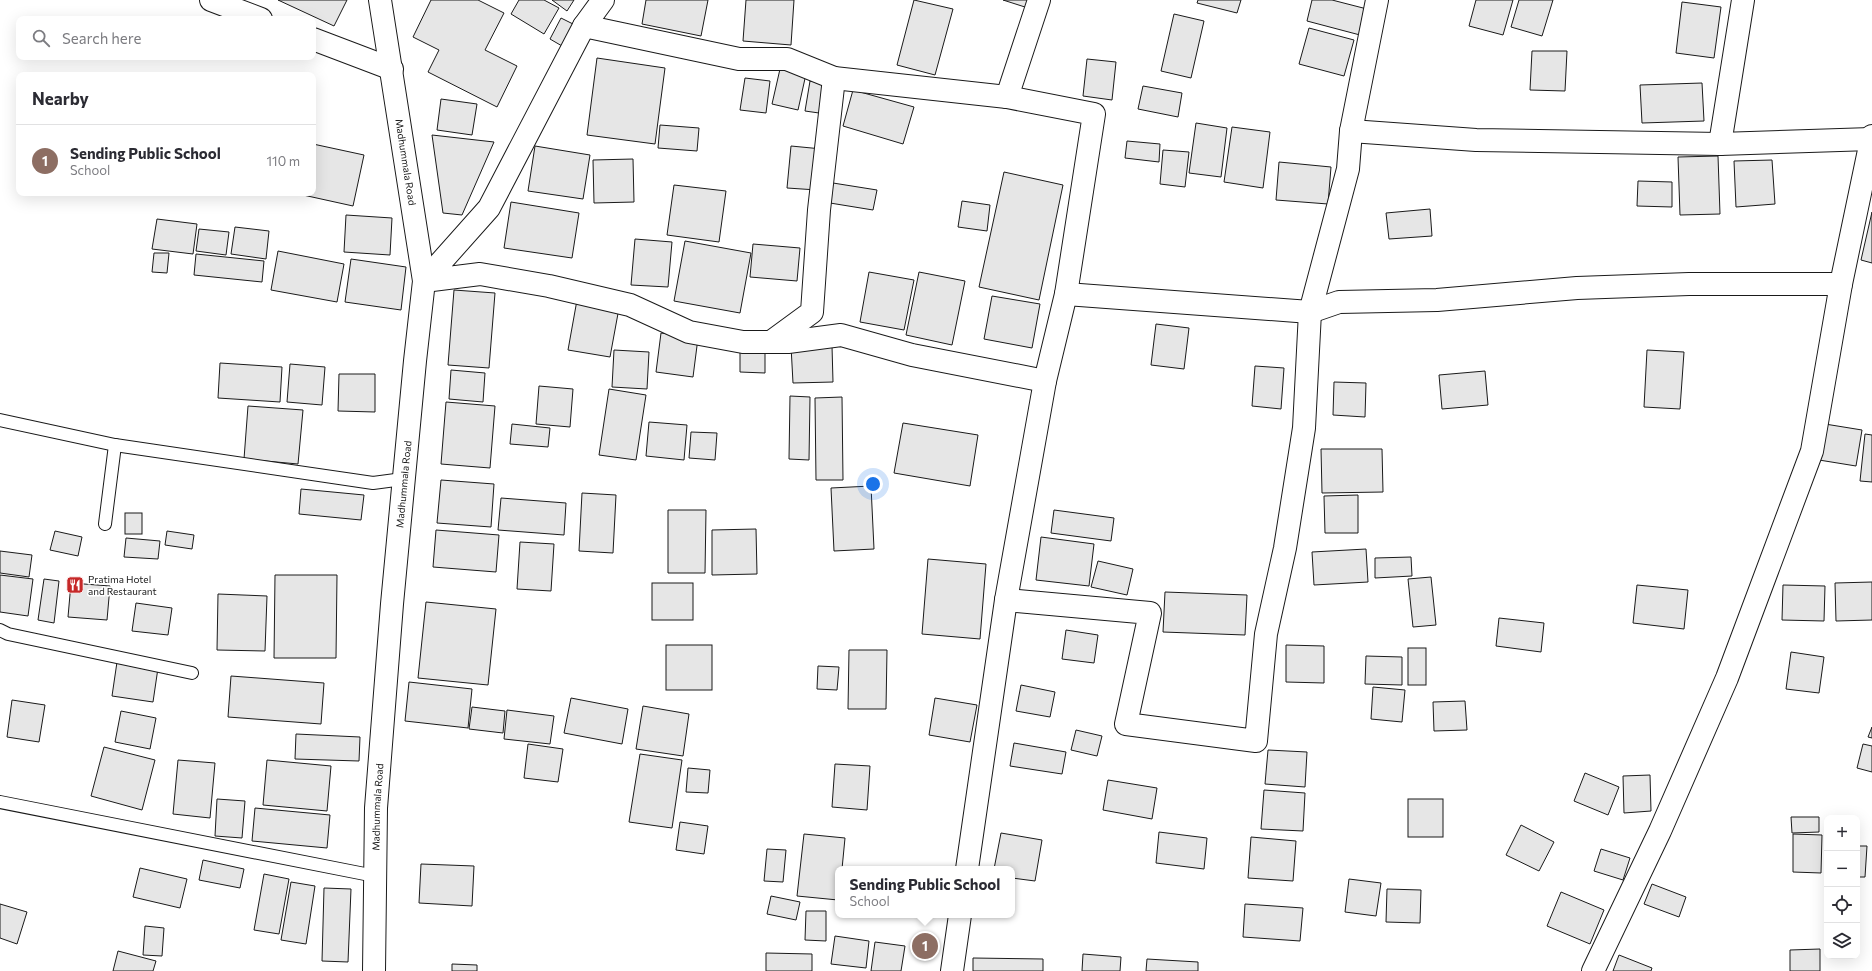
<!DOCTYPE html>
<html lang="en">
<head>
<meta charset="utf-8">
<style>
  body { margin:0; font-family:Commissioner,sans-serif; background:#f7f7f7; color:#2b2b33 }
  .controls { position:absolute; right:12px; bottom:12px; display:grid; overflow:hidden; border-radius:8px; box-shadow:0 4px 16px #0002 }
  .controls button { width:36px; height:36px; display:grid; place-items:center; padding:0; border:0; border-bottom:1px solid #e1e1e2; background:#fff; color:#2b2b33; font:20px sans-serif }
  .you { position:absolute; left:873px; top:484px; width:14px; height:14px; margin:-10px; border:3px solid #fff; border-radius:50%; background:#1a73e8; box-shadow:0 0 0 6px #1a73e833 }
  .badge { display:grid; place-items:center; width:26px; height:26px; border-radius:50%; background:#ea580c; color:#fff; font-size:13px; font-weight:700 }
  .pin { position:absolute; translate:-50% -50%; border:2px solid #fff; box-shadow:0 1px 4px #0006 }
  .popup { position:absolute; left:835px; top:866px; width:180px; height:52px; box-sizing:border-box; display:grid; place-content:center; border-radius:8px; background:#fff; filter:drop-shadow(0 1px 3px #0005); font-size:13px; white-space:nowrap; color:#7c7c81 }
  .popup b { font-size:15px; color:#2b2b33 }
  .popup::after { content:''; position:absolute; left:50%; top:100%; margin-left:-8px; border:8px solid transparent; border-top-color:#fff }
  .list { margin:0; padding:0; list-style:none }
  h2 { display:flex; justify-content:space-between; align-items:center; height:52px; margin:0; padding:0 16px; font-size:17px }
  h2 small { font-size:13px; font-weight:400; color:#7c7c81 }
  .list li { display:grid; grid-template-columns:26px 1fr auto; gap:12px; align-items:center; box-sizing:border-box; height:72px; padding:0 16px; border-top:1px solid #e1e1e2 }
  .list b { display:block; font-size:15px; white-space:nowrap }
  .list p { margin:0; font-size:13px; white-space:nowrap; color:#7c7c81 }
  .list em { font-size:13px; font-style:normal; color:#7c7c81 }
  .icon { flex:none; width:22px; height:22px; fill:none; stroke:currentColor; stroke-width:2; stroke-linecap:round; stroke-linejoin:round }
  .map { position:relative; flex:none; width:1872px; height:971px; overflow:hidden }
  .search { position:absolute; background:#fff; box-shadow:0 4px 16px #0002; left:16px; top:16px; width:300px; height:44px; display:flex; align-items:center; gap:10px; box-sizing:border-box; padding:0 14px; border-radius:8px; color:#7c7c81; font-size:15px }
  .panel { position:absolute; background:#fff; box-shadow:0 4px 16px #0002; left:16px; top:72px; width:300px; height:124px; border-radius:8px }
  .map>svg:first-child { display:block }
</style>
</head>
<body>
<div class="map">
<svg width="1872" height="971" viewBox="0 0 1872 971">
  <rect width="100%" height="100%" fill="#fff"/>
  <g fill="#e6e6e6" stroke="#1a1a1a">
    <path d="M278 0H347L334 26Z"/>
    <path d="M431 0H478L504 13 485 50 517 66 497 107 428 72 439 50 413 37Z"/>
    <path d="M519 0H544L559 8 544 34 511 14Z"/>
    <path d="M552 0H574L567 11Z"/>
    <path d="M646 0H708L701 36 642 24Z"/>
    <path d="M746 0H794L791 45 743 41Z"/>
    <path d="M914 0 953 9 935 75 897 65Z"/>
    <path d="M1003 0H1031L1028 8Z"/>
    <path d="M1198 0H1241L1237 13 1197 3Z"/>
    <path d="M1312 0H1332L1367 9 1360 35 1307 21Z"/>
    <path d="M1476 0H1513L1503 35 1469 26Z"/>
    <path d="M1519 0H1553L1542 36 1511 27Z"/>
    <path d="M1682 2 1721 7 1714 58 1676 53Z"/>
    <path d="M1174 14 1204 21 1191 78 1161 71Z"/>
    <path d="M561 18 573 24 562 46 550 39Z"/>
    <path d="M1309 28 1354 40 1344 76 1299 64Z"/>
    <path d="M1532 51H1567L1565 91 1530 90Z"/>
    <path d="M597 58 665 68 655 144 587 135Z"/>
    <path d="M1087 59 1116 62 1112 100 1083 96Z"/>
    <path d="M780 69 806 74 798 110 772 104Z"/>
    <path d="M745 78 770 81 766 113 740 110Z"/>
    <path d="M810 81 831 84 826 114 805 111Z"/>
    <path d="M1702 83 1704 121 1642 123 1640 85Z"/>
    <path d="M1143 86 1182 93 1178 117 1138 109Z"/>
    <path d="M853 90 914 107 903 144 843 126Z"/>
    <path d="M441 99 477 104 472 135 437 130Z"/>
    <path d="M1196 123 1227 128 1221 177 1189 173Z"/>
    <path d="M660 125 699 128 697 151 658 148Z"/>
    <path d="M1232 127 1270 132 1263 188 1224 182Z"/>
    <path d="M432 135 494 142 462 215 443 213Z"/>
    <path d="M1127 141 1160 144 1159 162 1125 158Z"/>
    <path d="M313 144 364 155 353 206 294 193H313Z"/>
    <path d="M535 146 590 155 583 199 528 191Z"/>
    <path d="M791 146 822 149 817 190 787 188Z"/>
    <path d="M1163 150 1189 152 1185 187 1160 184Z"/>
    <path d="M1718 156 1720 214 1680 215 1678 157Z"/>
    <path d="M633 159 634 202 594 203 593 160Z"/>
    <path d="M1772 160 1775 204 1736 207 1734 161Z"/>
    <path d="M1279 162 1331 167 1328 204 1276 200Z"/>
    <path d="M1004 172 1063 185 1039 300 979 287Z"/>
    <path d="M1638 181 1672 182V207L1637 206Z"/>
    <path d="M833 183 877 190 873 210 830 203Z"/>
    <path d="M674 185 726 191 719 242 667 235Z"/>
    <path d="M962 201 990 205 987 231 958 227Z"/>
    <path d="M511 202 579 213 572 258 504 248Z"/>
    <path d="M1430 209 1432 236 1389 239 1386 213Z"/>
    <path d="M1872 212V263L1861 260Z"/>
    <path d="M346 215 392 218 390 255 344 252Z"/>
    <path d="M157 219 197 224 193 254 152 249Z"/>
    <path d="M235 227 269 231 266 259 231 254Z"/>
    <path d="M199 229 229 232 226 255 196 251Z"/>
    <path d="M635 239 672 242 668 287 631 285Z"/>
    <path d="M685 241 751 253 740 313 674 301Z"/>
    <path d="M753 244 800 248 797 281 750 277Z"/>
    <path d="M278 251 344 264 337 302 271 290Z"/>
    <path d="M154 253H169L167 273 152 272Z"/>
    <path d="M196 254 264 261 262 282 194 275Z"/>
    <path d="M351 259 406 267 401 310 345 302Z"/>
    <path d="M869 272 914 280 904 330 860 322Z"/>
    <path d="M919 272 965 281 952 345 906 335Z"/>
    <path d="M454 290 495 293 489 368 448 365Z"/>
    <path d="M992 296 1040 304 1032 348 984 339Z"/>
    <path d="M577 300 619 308 610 357 568 350Z"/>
    <path d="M1156 324 1189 328 1184 369 1151 365Z"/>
    <path d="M661 333 698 338 693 377 656 372Z"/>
    <path d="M740 346 765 347V373L740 372Z"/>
    <path d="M791 346H832L833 382 793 383Z"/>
    <path d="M614 350 649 352 647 389 612 387Z"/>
    <path d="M1647 350 1684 352 1680 409 1644 407Z"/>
    <path d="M220 363 282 367 280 402 218 398Z"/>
    <path d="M290 364 325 367 322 405 287 402Z"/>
    <path d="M1255 366 1284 368 1281 409 1252 406Z"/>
    <path d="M451 370 485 373 483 402 449 399Z"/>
    <path d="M1485 371 1488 405 1442 409 1439 375Z"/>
    <path d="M339 374H375V412L338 411Z"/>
    <path d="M1334 382 1366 383 1365 417 1333 415Z"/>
    <path d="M539 386 573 389 570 427 536 424Z"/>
    <path d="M609 389 646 395 636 460 599 455Z"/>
    <path d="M790 396 810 397 809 460 789 459Z"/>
    <path d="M842 397 843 480H816L815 398Z"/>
    <path d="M446 402 495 406 490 468 441 464Z"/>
    <path d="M248 406 303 410 298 464 244 459Z"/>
    <path d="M649 422 687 425 684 460 646 456Z"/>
    <path d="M903 423 978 435 970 486 894 473Z"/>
    <path d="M512 424 550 428 548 447 510 444Z"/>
    <path d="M1825 424 1862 430 1856 466 1819 460Z"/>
    <path d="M691 432 717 433 715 460 689 458Z"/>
    <path d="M1865 434 1872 435V482L1860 481Z"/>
    <path d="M1321 449H1382L1383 492 1322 493Z"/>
    <path d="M441 480 494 484 491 527 437 523Z"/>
    <path d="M871 486 874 549 834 551 831 488Z"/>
    <path d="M301 489 364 495 361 520 299 514Z"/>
    <path d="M582 493 616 495 613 553 579 551Z"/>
    <path d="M1358 495V533H1325L1324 496Z"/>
    <path d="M501 498 566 503 564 535 498 530Z"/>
    <path d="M668 510H706L705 573H668Z"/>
    <path d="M1054 510 1114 518 1111 541 1051 533Z"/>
    <rect x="125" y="513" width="17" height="21"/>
    <path d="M756 529 757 574 712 575V530Z"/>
    <path d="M436 530 499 535 496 572 433 567Z"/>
    <path d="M55 531 82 537 78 556 50 550Z"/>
    <path d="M167 531 194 535 192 549 165 545Z"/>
    <path d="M1041 537 1094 544 1089 586 1036 580Z"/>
    <path d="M126 538 160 541 158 559 124 557Z"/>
    <path d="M520 542 554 544 551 591 517 589Z"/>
    <path d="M1366 549 1368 582 1314 585 1312 552Z"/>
    <path d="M0 551 32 555 29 577 0 573Z"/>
    <path d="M1411 557 1412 576 1375 578V558Z"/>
    <path d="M928 559 986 564 980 639 922 634Z"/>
    <path d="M1098 561 1133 569 1127 595 1091 587Z"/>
    <path d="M0 575 33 579 28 616 0 612Z"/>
    <path d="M275 575H337L336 658H274Z"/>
    <path d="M1431 577 1436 625 1413 627 1408 579Z"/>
    <path d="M44 579 59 581 54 623 38 620Z"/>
    <path d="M1872 582V620L1836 621 1835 583Z"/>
    <path d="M71 583 110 586 107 620 68 617Z"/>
    <rect x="652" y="583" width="41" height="37"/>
    <path d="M1637 585 1688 590 1684 629 1633 623Z"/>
    <path d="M1783 585 1825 586 1824 621 1782 620Z"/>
    <path d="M1165 592 1247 595 1245 635 1163 632Z"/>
    <path d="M218 594 267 596 265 651 217 650Z"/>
    <path d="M426 602 496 609 488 685 418 678Z"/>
    <path d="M136 603 172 608 168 635 132 631Z"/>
    <path d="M1499 618 1544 623 1541 652 1496 646Z"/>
    <path d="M1066 630 1098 635 1094 663 1062 659Z"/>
    <rect x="666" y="645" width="46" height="45"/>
    <path d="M1286 645 1324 646V683L1286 682Z"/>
    <rect x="1408" y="648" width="18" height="37"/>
    <path d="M849 650H887L886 709H848Z"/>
    <path d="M1791 652 1824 657 1819 693 1786 689Z"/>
    <path d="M1366 656 1402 657V685L1365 684Z"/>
    <path d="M117 662 158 668 153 702 112 696Z"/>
    <path d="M818 666 839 667 837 690 817 689Z"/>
    <path d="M231 676 324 683 321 724 228 717Z"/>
    <path d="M409 682 472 689 468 728 405 721Z"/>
    <path d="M1021 685 1055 692 1050 717 1016 711Z"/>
    <path d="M1373 687 1405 690 1402 722 1371 719Z"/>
    <path d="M571 698 628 709 622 744 564 733Z"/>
    <path d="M935 698 977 705 970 742 929 735Z"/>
    <path d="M12 700 45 705 39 742 7 737Z"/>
    <path d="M1465 701 1467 730 1434 731 1433 702Z"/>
    <path d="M643 706 689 714 683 756 636 749Z"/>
    <path d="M472 707 505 711 503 733 469 729Z"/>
    <path d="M507 710 554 716 550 744 504 739Z"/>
    <path d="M121 711 156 718 150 749 115 742Z"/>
    <path d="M1872 727V738L1868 737Z"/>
    <path d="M1076 730 1102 736 1097 756 1071 750Z"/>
    <path d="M296 734 360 737 359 761 295 759Z"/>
    <path d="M1014 743 1066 752 1062 774 1010 766Z"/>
    <path d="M528 744 563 749 558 782 524 778Z"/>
    <path d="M1863 744 1872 746V772L1857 768Z"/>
    <path d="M104 747 155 760 142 810 91 796Z"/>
    <path d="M1268 750 1307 752 1305 787 1265 784Z"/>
    <path d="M640 754 682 760 672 828 629 822Z"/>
    <path d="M178 760 215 763 210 818 173 814Z"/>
    <path d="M267 760 331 766 327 811 263 805Z"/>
    <path d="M835 764 870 766 867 810 832 807Z"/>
    <path d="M688 768 710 770 708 793 686 792Z"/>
    <path d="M1585 773 1619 787 1608 815 1574 801Z"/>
    <path d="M1650 775 1651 811 1624 813 1623 776Z"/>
    <path d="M1108 780 1157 788 1152 819 1103 810Z"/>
    <path d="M1264 790 1305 793 1303 831 1261 829Z"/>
    <path d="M217 799 245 801 242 838 215 836Z"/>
    <rect x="1408" y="799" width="35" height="38"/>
    <path d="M255 808 330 815 327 848 252 841Z"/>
    <path d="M1791 817H1819V832L1792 833Z"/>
    <path d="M680 822 708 826 704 854 676 850Z"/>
    <path d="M1521 825 1554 842 1539 871 1506 855Z"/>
    <path d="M1159 832 1207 838 1204 869 1156 863Z"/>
    <path d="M1001 833 1042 840 1035 881 1012 878V869H994Z"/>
    <path d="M804 834 845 838 842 869H838V900L797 896Z"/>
    <path d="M1793 834 1822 835 1821 873 1793 872Z"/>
    <path d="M1251 837 1296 841 1293 881 1248 878Z"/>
    <path d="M1857 846H1867L1865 877H1857Z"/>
    <path d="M767 849 786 850 783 882 764 881Z"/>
    <path d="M1601 849 1630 858 1623 880 1594 871Z"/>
    <path d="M203 860 244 869 240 888 199 880Z"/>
    <path d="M421 864 474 866 472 906 419 903Z"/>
    <path d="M140 868 187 879 180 908 133 897Z"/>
    <path d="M264 874 289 879 279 934 254 930Z"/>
    <path d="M1349 879 1381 883 1376 916 1345 912Z"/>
    <path d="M291 882 315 886 306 944 281 940Z"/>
    <path d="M1652 884 1686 897 1679 917 1644 904Z"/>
    <path d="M324 888 351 889 348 962 322 961Z"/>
    <path d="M1387 889 1421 890 1420 923 1386 922Z"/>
    <path d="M1561 892 1604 910 1590 944 1547 926Z"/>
    <path d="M771 896 800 902 796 920 767 914Z"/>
    <path d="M0 904 27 912 17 944 0 938Z"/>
    <path d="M1245 904 1303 908 1300 941 1243 937Z"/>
    <path d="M806 911H826V941L805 940Z"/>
    <path d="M145 926 164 928 162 956 143 955Z"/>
    <path d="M835 936 869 941 866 968 831 964Z"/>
    <path d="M875 942 905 946 901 971H871Z"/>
    <path d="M1820 949V971H1790V950Z"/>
    <path d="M118 951 156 961 153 971H113Z"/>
    <path d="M766 953 812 954V971H766Z"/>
    <path d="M1083 954 1121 957 1120 971H1082Z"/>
    <path d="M1619 955 1652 968 1651 971H1613Z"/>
    <path d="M973 958 1043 959V971H973Z"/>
    <path d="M1147 959 1198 962V971H1146Z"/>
    <path d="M452 964 477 965V971H452Z"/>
  </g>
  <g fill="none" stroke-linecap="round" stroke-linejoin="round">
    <defs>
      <g id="lane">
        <path d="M0 420 115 445 373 483 403 479"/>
        <path d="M105 524 115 445"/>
        <path d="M0 630 8 634 192 673"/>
        <path d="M0 802 375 876"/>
      </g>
      <g id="street">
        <path d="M211 0 261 19"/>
        <path d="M603 0 584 26 489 208 424 281 480 274 549 286 630 305 689 332 743 342H788L841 335 912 355 1045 381"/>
        <path d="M584 26 739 59H787L834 78 1007 97 1094 114 1066 294 1045 381 1006 600 967 869"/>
        <path d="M313 39 392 69"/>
        <path d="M1007 97 1039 0"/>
        <path d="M1351 131 1476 140 1720 144 1871 139"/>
        <path d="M1720 144 1743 0"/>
        <path d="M1066 294 1310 312 1339 302 1437 300 1577 288 1689 284H1841"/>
        <path d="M771 342 812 312 819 210 834 78"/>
        <path d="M1006 600 1150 613 1126 724 1256 741 1266 634 1285 548 1304 428 1310 312 1348 169 1351 131 1377 0"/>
        <path d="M952 971 960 915"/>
        <path d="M1593 971 1660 831 1727 678 1812 451 1841 284 1872 136"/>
      </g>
      <g id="secondary">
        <path id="s1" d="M374 971 376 808 392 604 415 361 424 281 380 0"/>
      </g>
    </defs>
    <use href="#lane" stroke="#1a1a1a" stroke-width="14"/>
    <use href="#street" stroke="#1a1a1a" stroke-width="24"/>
    <use href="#secondary" stroke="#1a1a1a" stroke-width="24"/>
    <use href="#lane" stroke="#fff" stroke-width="12"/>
    <use href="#street" stroke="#fff" stroke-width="22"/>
    <use href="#secondary" stroke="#fff" stroke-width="22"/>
  </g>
  <defs>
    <symbol id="restaurant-square" viewBox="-11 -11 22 22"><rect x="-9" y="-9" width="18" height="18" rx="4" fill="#c62828" stroke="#fff"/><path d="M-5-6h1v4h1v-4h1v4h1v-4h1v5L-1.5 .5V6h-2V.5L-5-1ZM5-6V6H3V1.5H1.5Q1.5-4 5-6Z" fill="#fff"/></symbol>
  </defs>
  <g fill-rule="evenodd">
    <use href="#restaurant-square" x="65" y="575" width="20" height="20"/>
  </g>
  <g text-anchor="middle" stroke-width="3" stroke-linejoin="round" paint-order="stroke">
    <g font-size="10" fill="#1a1a1a" stroke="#fff">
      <text transform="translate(406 162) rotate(81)" y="4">Madhummala Road</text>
      <text dy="4" stroke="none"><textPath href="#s1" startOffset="488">Madhummala Road</textPath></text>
      <text dy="4" stroke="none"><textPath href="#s1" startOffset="164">Madhummala Road</textPath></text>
    </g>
    <g font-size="10" fill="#1a1a1a" stroke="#fff" text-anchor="start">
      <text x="88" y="583">Pratima Hotel<tspan x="88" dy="12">and Restaurant</tspan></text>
    </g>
  </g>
</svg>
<div class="controls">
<button>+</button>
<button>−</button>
<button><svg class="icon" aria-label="locate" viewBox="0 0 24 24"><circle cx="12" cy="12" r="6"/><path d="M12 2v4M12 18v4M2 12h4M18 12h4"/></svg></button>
<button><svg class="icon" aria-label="layers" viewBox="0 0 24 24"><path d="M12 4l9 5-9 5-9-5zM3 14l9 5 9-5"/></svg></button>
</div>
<div class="you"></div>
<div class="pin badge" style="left:925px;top:946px;background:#8d6e63">1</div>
<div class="popup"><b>Sending Public School</b>School</div>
<div class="search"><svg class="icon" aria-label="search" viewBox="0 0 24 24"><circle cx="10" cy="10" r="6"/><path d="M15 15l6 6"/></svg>Search here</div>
<section class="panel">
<h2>Nearby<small></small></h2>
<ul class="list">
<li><span class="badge" style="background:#8d6e63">1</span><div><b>Sending Public School</b><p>School</p></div><em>110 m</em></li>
</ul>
</section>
</div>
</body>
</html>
